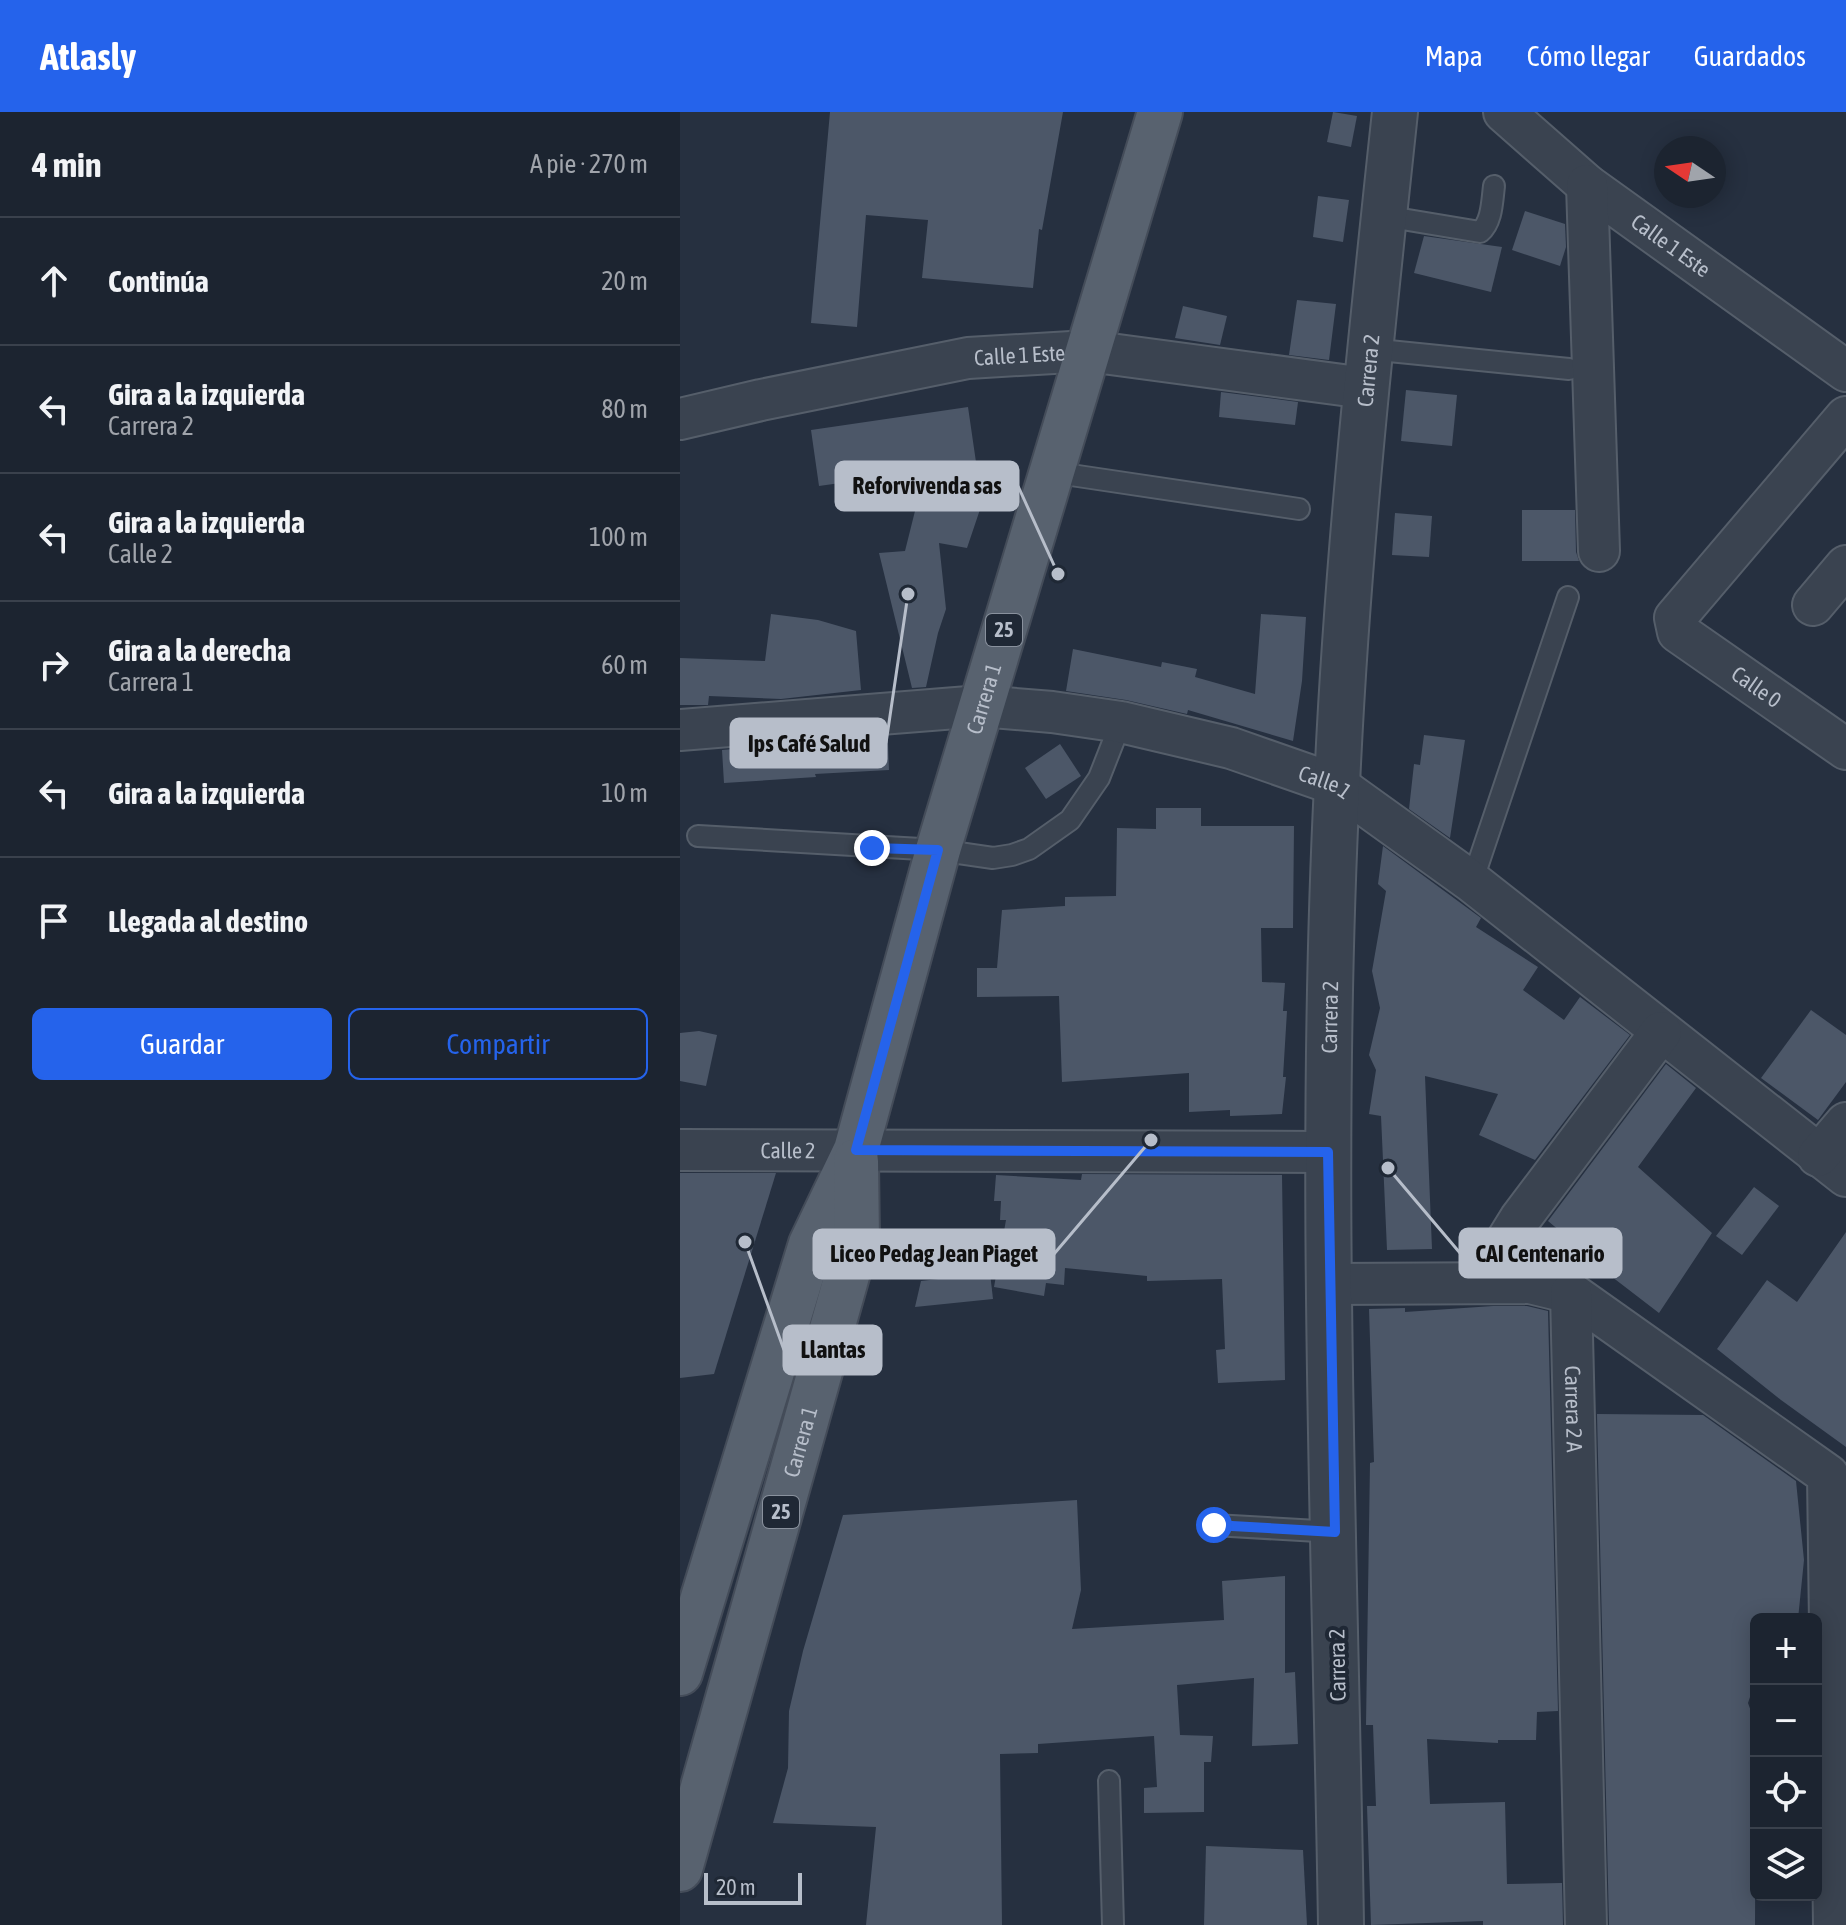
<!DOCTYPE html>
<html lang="es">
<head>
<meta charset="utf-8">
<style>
  body { margin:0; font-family:"Asap Condensed",sans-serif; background:#252c38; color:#f1f3f6 }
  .controls { position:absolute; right:24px; bottom:24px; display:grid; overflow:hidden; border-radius:12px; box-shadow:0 4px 20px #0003 }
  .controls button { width:72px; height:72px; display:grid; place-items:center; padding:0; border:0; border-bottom:2px solid #3a414c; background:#1c2430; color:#f1f3f6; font:40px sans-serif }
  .compass { position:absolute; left:974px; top:24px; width:72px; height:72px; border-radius:50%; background:#1c2430; box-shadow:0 4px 20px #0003; rotate:283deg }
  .scale { position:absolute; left:24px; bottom:20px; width:98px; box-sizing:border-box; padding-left:8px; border:4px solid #b7beca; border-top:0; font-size:22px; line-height:28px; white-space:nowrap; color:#b7beca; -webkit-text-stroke:6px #1f2835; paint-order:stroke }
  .stop { position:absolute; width:24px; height:24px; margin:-18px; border:6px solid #2563eb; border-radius:50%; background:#fff }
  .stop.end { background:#2563eb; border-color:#fff; box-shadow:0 2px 8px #0008 }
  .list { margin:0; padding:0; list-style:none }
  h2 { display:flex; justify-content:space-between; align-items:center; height:104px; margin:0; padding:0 32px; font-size:34px }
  h2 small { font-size:26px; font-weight:400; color:#a0a4ab }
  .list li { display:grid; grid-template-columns:52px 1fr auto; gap:24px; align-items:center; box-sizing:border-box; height:128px; padding:0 32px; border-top:2px solid #3a414c }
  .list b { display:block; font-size:30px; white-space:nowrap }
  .list p { margin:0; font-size:26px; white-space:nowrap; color:#a0a4ab }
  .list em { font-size:26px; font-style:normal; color:#a0a4ab }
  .actions { display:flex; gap:16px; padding:24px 32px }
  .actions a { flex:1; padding:18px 0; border:2px solid #2563eb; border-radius:12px; text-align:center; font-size:28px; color:#2563eb }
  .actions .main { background:#2563eb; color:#fff }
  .icon { flex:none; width:44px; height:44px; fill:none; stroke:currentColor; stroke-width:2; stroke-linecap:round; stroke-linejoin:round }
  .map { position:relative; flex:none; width:1166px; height:1813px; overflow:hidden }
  header { display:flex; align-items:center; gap:48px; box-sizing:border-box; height:112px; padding:0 40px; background:#2563eb; color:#fff }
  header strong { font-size:38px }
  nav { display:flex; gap:44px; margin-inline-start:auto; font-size:28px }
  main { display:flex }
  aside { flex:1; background:#1c2430 }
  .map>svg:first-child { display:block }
</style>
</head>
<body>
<header>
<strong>Atlasly</strong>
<nav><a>Mapa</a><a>Cómo llegar</a><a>Guardados</a></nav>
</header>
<main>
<aside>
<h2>4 min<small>A pie · 270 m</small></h2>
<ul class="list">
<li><svg class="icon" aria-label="ahead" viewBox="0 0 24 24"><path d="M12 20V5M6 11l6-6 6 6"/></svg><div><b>Continúa</b></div><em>20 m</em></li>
<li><svg class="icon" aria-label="left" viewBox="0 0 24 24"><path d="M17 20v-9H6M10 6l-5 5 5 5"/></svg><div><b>Gira a la izquierda</b><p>Carrera 2</p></div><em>80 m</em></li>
<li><svg class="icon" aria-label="left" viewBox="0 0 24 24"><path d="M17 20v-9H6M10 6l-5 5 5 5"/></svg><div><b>Gira a la izquierda</b><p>Calle 2</p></div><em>100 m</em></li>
<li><svg class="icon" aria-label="right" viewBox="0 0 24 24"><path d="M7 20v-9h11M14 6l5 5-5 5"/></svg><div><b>Gira a la derecha</b><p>Carrera 1</p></div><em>60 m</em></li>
<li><svg class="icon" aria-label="left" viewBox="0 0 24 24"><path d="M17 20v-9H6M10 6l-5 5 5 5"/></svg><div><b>Gira a la izquierda</b></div><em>10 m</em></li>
<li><svg class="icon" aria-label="arrive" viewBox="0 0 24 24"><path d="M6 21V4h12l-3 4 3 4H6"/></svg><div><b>Llegada al destino</b></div></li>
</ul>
<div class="actions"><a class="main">Guardar</a><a>Compartir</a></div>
</aside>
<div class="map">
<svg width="1166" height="1813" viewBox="0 0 1166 1813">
  <rect width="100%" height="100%" fill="#263040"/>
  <g fill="#4c5768">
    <path d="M150 0H383L362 118 359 117 353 176 242 166 248 108 186 103 177 215 131 211Z"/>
    <path d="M653 0 677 4 671 35 647 30Z"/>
    <path d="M638 84 669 88 663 130 633 125Z"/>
    <path d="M845 99 885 112 886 135 880 154 832 138Z"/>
    <path d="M744 124 822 135 811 180 734 161Z"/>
    <path d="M617 188 656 192 649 248 609 243Z"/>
    <path d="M503 194 547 204 540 233 495 226Z"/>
    <path d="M726 278 777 283 772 334 721 329Z"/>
    <path d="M541 280 618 290 615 313 539 305Z"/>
    <path d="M288 295 297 357 314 356 287 436 259 431 266 497 258 521 246 575 232 576 199 441 225 439 245 359 139 374 131 318Z"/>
    <path d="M842 398H895L896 440 899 449H842Z"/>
    <path d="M715 401 752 404 749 445 712 443Z"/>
    <path d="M91 502 138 508 176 519 181 578 101 587 29 584 28 593H0V546L85 549Z"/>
    <path d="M581 502 626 505 622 569 613 629 508 598 507 602 446 588 386 579 393 537 481 555 482 550 517 557 515 565 575 582Z"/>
    <path d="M744 623 785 628 770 726 729 697 734 652 740 653Z"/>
    <path d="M134 630V634L208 631 209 658 135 662 136 665 44 671 42 638Z"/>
    <path d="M380 632 401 664 366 687 345 656Z"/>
    <path d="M476 696H521V714H614L613 816H581L582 870 605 871 603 899H607L603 965H606L602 1002 550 1004V998L509 1000V961L382 970 379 884 297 885V856H317L322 798 385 794V785L436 784 437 716 476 717Z"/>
    <path d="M703 734 801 806 796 815 858 855 843 878 884 908 900 885 950 923 855 1048 799 1023 818 982 745 964 752 1137 707 1138 701 1004 689 1002 696 958 689 943 700 896 692 859 706 779 698 772Z"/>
    <path d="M1131 898 1166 923V970L1138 1008 1081 966Z"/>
    <path d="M19 919 37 923 26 974 0 969V921Z"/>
    <path d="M986 952 1016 976 958 1055 1032 1121 979 1201 897 1138 899 1135 868 1109Z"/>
    <path d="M0 1061H96L34 1262 0 1266Z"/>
    <path d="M402 1062 602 1063 605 1268 538 1271 536 1238 545 1237 542 1167 467 1169V1164L385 1156 384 1173 366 1171 364 1184 314 1175 326 1108H320L321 1089H314L316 1063 401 1068Z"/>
    <path d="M1074 1075 1099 1094 1062 1143 1036 1124Z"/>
    <path d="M1166 1120V1335L1101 1288 1037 1237 1087 1168 1117 1190Z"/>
    <path d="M310 1161 313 1187 235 1195 241 1169Z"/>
    <path d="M813 1194H847L868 1199 878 1599 857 1600 856 1628H818V1631L747 1627 750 1692 825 1690 827 1772 882 1771 883 1813H803V1809L691 1813 687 1694H696L693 1613H686L690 1351 694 1350 689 1197 725 1196V1200Z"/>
    <path d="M917 1302 1023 1303 1116 1369 1124 1448 1118 1507H1076V1567L1068 1591 1076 1613 1075 1813H929Z"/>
    <path d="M397 1388 401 1478 392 1517 544 1508 542 1469 605 1464V1561L615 1560 618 1632 572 1634 574 1566 497 1573 500 1623 533 1624 531 1650H524V1700L464 1701V1676L477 1675 474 1624 358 1632V1641L320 1642 322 1813H186L196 1715 93 1711 108 1656 109 1599 123 1539 163 1403Z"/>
    <path d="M526 1734 623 1738 627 1813H524Z"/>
  </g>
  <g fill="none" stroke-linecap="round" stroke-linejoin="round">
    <defs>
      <g id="service">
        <path d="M704 104 800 120C812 110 812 90 814 74"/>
        <path d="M689 237 889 257"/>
        <path d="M371 360 619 397"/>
        <path d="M18 724 258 738 313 746 332 743 349 737 390 708 419 666 441 610"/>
        <path d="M792 770 888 485"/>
        <path d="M534 1413 655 1420"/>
        <path d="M429 1669 433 1813"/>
      </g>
      <g id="minor">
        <path id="s1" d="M824 0 907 73 1166 259"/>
        <path d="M907 73 919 439"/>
        <path id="s2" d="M1166 305 995 506 998 520 1166 637"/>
        <path id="s3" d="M0 307 81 288 288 246 408 239 685 276"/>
        <path d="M1133 493 1166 454"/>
        <path id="s4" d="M0 618 301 594 372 600 441 610 551 636 657 673 792 770 1166 1064"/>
        <path id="s5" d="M0 1038 648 1040"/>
        <path d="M1138 1044 1166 1011"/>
        <path d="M801 1170 840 1107 981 920"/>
        <path d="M650 1172 850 1171 891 1181 1148 1363 1154 1813"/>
        <path id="s6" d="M891 1181 906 1813"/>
      </g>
      <g id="tertiary">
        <path id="s7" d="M661 1813C655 1433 638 1052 657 673 667 448 691 224 715 0"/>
      </g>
      <g id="primary">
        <path id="s8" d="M0 1561 131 1132 176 1038 258 738 480 0"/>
        <path id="s9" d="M0 1757 177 1128 176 1049"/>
      </g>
    </defs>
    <use href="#service" stroke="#555e6a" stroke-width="24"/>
    <use href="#minor" stroke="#555e6a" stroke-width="44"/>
    <use href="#tertiary" stroke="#555e6a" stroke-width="48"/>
    <use href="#primary" stroke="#444c59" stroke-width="48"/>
    <use href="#service" stroke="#3a4350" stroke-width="20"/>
    <use href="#minor" stroke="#3a4350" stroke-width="40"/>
    <use href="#tertiary" stroke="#3a4350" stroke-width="44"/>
    <use href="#primary" stroke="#58626f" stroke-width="44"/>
  </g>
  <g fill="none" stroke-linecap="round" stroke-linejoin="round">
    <path stroke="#2563eb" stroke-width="10" d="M192 736 258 738 176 1038 648 1040 655 1420 534 1413"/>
  </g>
  <g text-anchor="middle" stroke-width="8" stroke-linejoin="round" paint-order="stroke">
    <g fill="#1f2835" stroke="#89919d" stroke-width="2">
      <rect x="306" y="502" width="36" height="32" rx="6"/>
      <rect x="83" y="1384" width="36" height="32" rx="6"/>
    </g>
    <g font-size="20" font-weight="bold" fill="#b7beca">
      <text x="324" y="525">25</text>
      <text x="101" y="1407">25</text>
    </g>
    <g font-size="22" fill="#b7beca" stroke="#1f2835">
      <text dy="8" stroke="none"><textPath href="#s1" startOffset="214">Calle 1 Este</textPath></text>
      <text dy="8" stroke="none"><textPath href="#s3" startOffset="346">Calle 1 Este</textPath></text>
      <text dy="8" stroke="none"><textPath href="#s7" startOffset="1556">Carrera 2</textPath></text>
      <text dy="8" stroke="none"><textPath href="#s2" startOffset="374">Calle 0</textPath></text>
      <text dy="8" stroke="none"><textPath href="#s8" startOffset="1022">Carrera 1</textPath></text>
      <text dy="8" stroke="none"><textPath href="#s4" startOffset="656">Calle 1</textPath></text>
      <text dy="8" stroke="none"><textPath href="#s7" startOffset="908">Carrera 2</textPath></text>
      <text dy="8" stroke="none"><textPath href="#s5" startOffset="108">Calle 2</textPath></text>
      <text dy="8" stroke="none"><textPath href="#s6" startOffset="116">Carrera 2 A</textPath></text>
      <text dy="8" stroke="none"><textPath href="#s9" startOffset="444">Carrera 1</textPath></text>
      <text transform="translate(657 1553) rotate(-91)" y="8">Carrera 2</text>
    </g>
  </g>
  <path fill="none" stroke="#b7beca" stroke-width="3" d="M378 462L338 374M228 482L206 631M708 1056L780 1141M471 1028L374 1142M65 1130L104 1238"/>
  <g fill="#b7beca" stroke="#1f2835" stroke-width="3">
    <circle cx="378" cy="462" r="8"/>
    <circle cx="228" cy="482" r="8"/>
    <circle cx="708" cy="1056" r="8"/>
    <circle cx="471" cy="1028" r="8"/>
    <circle cx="65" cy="1130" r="8"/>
  </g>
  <g fill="#b7beca" stroke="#b7beca" stroke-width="3">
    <rect x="156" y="350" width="182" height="48" rx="8"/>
    <rect x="51" y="607" width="155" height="48" rx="8"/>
    <rect x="780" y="1117" width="161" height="48" rx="8"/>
    <rect x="134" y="1118" width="240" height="48" rx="8"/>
    <rect x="104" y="1214" width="97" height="48" rx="8"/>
  </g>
  <g font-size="24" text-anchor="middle" font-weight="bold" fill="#111">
    <text x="247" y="382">Reforvivenda sas</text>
    <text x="129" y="640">Ips Café Salud</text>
    <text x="860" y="1150">CAI Centenario</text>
    <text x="254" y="1150">Liceo Pedag Jean Piaget</text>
    <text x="153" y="1246">Llantas</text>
  </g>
</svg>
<div class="controls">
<button>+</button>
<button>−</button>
<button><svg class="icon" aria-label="locate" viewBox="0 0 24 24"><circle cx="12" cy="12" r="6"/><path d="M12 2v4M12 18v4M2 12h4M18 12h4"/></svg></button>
<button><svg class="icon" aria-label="layers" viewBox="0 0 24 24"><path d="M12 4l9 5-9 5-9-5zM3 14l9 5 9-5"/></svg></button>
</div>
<svg class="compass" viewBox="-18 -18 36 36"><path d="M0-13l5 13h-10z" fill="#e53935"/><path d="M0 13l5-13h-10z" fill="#a0a4ab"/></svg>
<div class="scale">20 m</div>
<div class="stop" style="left:534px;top:1413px"></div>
<div class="stop end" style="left:192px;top:736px"></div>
</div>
</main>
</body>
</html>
